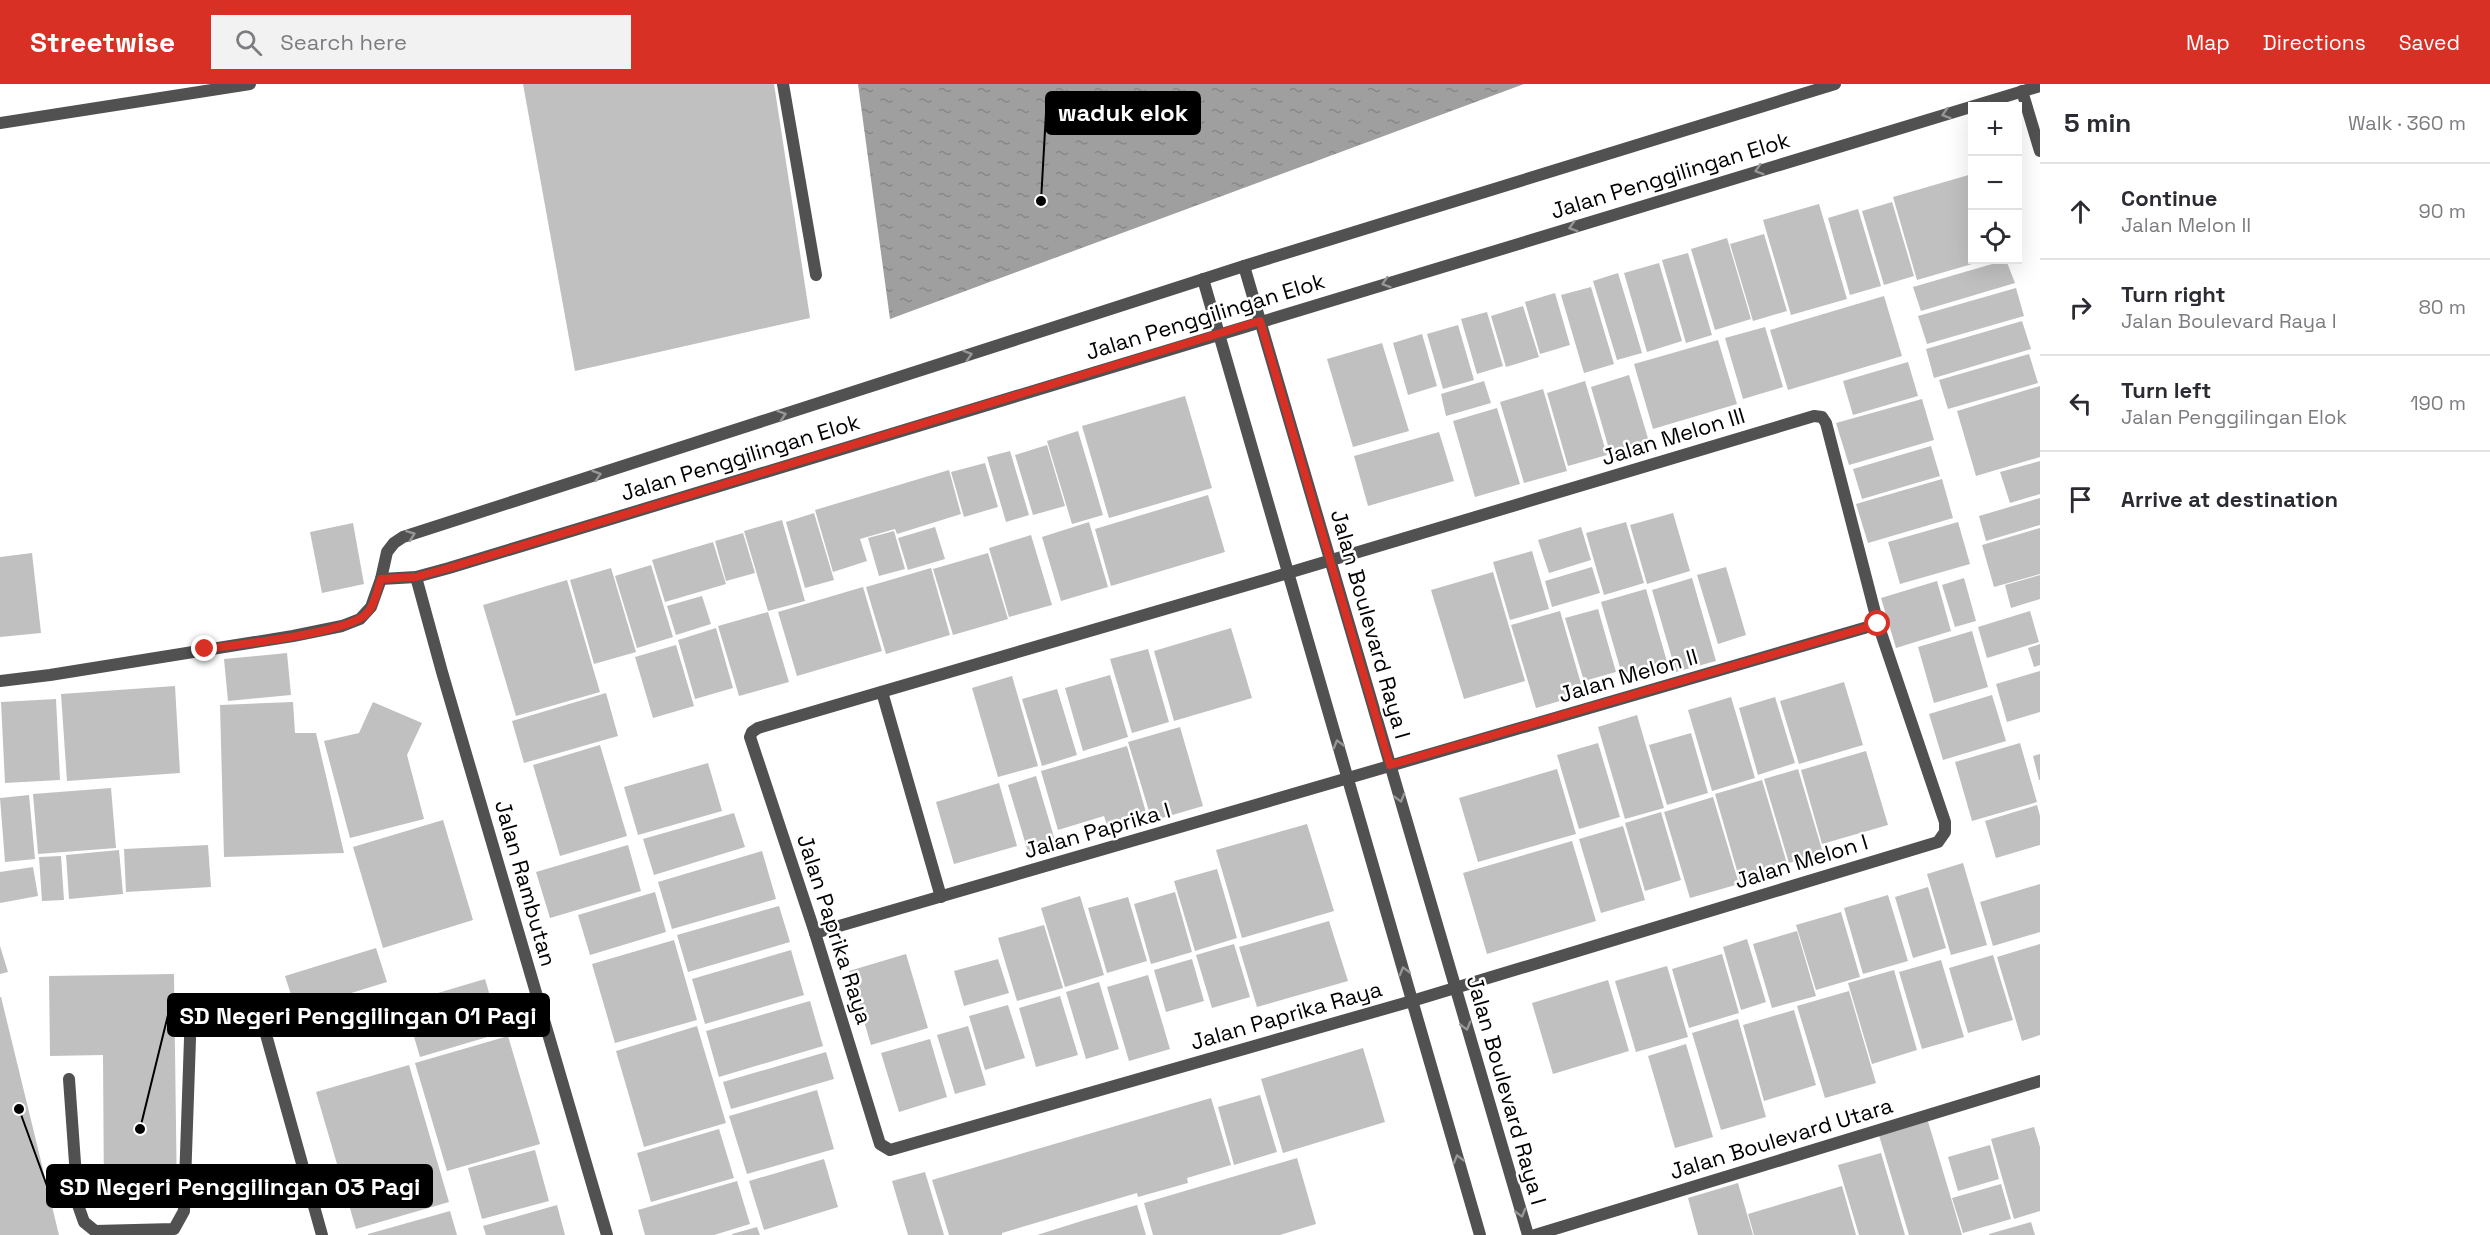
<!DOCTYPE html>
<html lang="en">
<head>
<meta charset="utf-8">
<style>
  body { margin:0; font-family:"Space Grotesk",sans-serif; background:#f2f2f3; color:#2b2b33 }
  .controls { position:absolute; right:18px; top:18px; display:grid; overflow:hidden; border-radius:0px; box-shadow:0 6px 24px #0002 }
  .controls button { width:54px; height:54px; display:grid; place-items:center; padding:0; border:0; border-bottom:2px solid #e1e1e2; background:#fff; color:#2b2b33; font:30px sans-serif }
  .stop { position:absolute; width:18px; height:18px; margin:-14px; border:4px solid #d93025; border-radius:50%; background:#fff }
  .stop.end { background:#d93025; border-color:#fff; box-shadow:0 2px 6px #0008 }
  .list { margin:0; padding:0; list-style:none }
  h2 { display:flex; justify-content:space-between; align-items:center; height:78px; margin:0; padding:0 24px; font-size:26px }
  h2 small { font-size:20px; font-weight:400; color:#7c7c81 }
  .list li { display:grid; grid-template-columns:39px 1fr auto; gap:18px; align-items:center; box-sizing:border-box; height:96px; padding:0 24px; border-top:2px solid #e1e1e2 }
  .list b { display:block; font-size:22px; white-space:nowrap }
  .list p { margin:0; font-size:20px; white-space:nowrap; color:#7c7c81 }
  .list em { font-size:20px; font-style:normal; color:#7c7c81 }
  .icon { flex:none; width:33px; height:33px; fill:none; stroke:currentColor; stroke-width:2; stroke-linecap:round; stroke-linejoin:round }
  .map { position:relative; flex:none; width:2040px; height:1151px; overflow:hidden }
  header { display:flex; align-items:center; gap:36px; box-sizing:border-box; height:84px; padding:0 30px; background:#d93025; color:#fff }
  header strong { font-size:28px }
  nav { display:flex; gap:33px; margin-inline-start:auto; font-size:21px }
  .search { width:420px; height:54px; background:#f2f2f3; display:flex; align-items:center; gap:15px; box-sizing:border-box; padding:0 21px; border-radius:0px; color:#7c7c81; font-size:22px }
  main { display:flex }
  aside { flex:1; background:#fff }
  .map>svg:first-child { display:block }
</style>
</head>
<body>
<header>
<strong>Streetwise</strong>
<div class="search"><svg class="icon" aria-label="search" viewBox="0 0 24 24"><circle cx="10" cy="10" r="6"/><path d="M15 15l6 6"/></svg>Search here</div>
<nav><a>Map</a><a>Directions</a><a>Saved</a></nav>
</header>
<main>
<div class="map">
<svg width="2040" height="1151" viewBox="0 0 2040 1151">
  <defs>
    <pattern id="water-ripples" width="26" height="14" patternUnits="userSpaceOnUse" patternTransform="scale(1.5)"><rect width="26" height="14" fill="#9f9f9f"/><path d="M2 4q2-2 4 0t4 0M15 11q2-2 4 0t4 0" fill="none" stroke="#878787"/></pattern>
  </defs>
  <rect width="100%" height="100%" fill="#fff"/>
  <path fill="url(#water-ripples)" d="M858 0H1524L890 235Z"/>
  <g fill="#c0c0c0">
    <path d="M523 0H774L810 234 575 287Z"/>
    <path d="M1972 90V176H1986L1917 196 1893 113Z"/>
    <path d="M1892 118 1914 192 1884 201 1862 127Z"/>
    <path d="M1819 120 1847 215 1791 231 1763 136Z"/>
    <path d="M1858 125 1881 202 1850 211 1828 134Z"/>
    <path d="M1764 150 1787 227 1753 237 1730 160Z"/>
    <path d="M1727 154 1751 235 1715 246 1691 165Z"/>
    <path d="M1688 169 1712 251 1686 259 1662 176Z"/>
    <path d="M2006 176 2015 199 1921 227 1913 203Z"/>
    <path d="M1659 179 1682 257 1647 268 1624 189Z"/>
    <path d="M1618 189 1642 269 1617 276 1593 197Z"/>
    <path d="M1591 203 1614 280 1584 289 1561 211Z"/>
    <path d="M2016 204 2024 232 1927 260 1918 232Z"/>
    <path d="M1555 209 1570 261 1540 270 1525 218Z"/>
    <path d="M1884 212 1902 272 1788 306 1770 246Z"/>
    <path d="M1523 222 1539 273 1506 283 1491 232Z"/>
    <path d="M1487 228 1503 282 1477 290 1461 235Z"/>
    <path d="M2022 237 2031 265 1934 294 1926 265Z"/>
    <path d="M1458 241 1474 296 1443 305 1427 250Z"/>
    <path d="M1765 243 1783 303 1743 315 1725 254Z"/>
    <path d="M1422 250 1437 302 1408 311 1393 259Z"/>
    <path d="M1718 256 1737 320 1653 345 1634 280Z"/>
    <path d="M1382 259 1409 347 1353 363 1327 275Z"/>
    <path d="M2029 270 2038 299 1948 325 1939 296Z"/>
    <path d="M1908 278 1918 312 1853 331 1843 297Z"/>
    <path d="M1629 291 1650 361 1611 372 1591 303Z"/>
    <path d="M1484 297 1491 319 1446 332 1441 310Z"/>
    <path d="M1585 297 1607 371 1568 382 1547 309Z"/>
    <path d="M2040 302V373L1976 392 1957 327Z"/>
    <path d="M1543 305 1567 387 1524 399 1500 318Z"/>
    <path d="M1185 312 1212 404 1109 434 1082 342Z"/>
    <path d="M1922 315 1934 356 1849 381 1836 339Z"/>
    <path d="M1497 324 1520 400 1475 413 1453 337Z"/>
    <path d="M1078 347 1103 431 1072 440 1047 357Z"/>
    <path d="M1439 348 1454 397 1368 422 1354 372Z"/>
    <path d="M1047 361 1065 422 1033 431 1015 371Z"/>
    <path d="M1931 362 1940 392 1862 415 1853 385Z"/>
    <path d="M1010 367 1029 431 1006 438 987 373Z"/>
    <path d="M2040 377V410L2010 419 2000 388Z"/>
    <path d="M985 379 998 423 964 433 951 388Z"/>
    <path d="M949 386 961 430 897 450 895 445 860 455 867 477 833 488 815 426Z"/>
    <path d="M1942 395 1953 434 1868 459 1856 420Z"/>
    <path d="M1208 411 1225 468 1111 502 1095 445Z"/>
    <path d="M2040 414V441L1986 457 1979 432Z"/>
    <path d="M814 429 834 496 805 504 786 438Z"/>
    <path d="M1673 429 1690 487 1647 500 1630 441Z"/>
    <path d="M782 436 805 517 768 527 744 447Z"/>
    <path d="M1089 438 1108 503 1061 517 1042 453Z"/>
    <path d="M1626 438 1644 499 1604 511 1586 449Z"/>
    <path d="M1958 438 1970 480 1900 500 1888 458Z"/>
    <path d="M353 439 364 500 322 509 310 448Z"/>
    <path d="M935 443 945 475 908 486 898 454Z"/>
    <path d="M1581 443 1591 476 1549 489 1538 456Z"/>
    <path d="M2040 444V490L1994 503 1982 461Z"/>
    <path d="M894 447 905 485 879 492 868 454Z"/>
    <path d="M743 449 755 489 726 497 715 457Z"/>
    <path d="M1031 451 1052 521 1009 533 989 464Z"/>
    <path d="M713 458 726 500 665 518 652 476Z"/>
    <path d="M1532 467 1549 525 1510 536 1493 478Z"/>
    <path d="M32 469 41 549 0 553V473Z"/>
    <path d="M988 469 1008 535 953 551 933 485Z"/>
    <path d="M651 481 673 553 637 564 615 492Z"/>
    <path d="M1592 483 1600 509 1552 523 1545 497Z"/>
    <path d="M1726 483 1746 551 1718 560 1697 491Z"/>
    <path d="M611 484 636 568 594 580 570 496Z"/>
    <path d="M931 484 950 551 886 570 866 503Z"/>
    <path d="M1493 488 1525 597 1464 615 1431 506Z"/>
    <path d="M2040 491V515L2011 524 2005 501Z"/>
    <path d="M1692 494 1716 577 1676 588 1652 506Z"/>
    <path d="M1964 494 1976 537 1955 543 1942 501Z"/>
    <path d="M567 496 600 608 516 632 483 521Z"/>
    <path d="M1937 497 1951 547 1896 564 1881 514Z"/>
    <path d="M863 503 882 567 797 592 778 528Z"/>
    <path d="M1646 505 1670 588 1625 601 1601 518Z"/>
    <path d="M702 512 711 540 676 551 667 522Z"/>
    <path d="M1598 525 1616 588 1584 597 1565 534Z"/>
    <path d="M1560 527 1584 610 1536 624 1511 541Z"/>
    <path d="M2030 527 2039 558 1987 574 1978 543Z"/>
    <path d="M768 528 789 598 739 612 718 542Z"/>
    <path d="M716 544 733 604 695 615 678 556Z"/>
    <path d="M1231 544 1252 614 1174 637 1154 567Z"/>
    <path d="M1972 547 1988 603 1934 619 1918 563Z"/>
    <path d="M2040 560V581L2034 583 2028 564Z"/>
    <path d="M676 561 694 622 653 634 635 573Z"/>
    <path d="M1148 565 1169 638 1132 649 1110 575Z"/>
    <path d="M287 569 291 611 228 617 224 575Z"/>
    <path d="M2040 587V628L2007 638 1996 600Z"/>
    <path d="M1110 591 1128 653 1083 667 1065 604Z"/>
    <path d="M1012 592 1038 682 998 693 972 604Z"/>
    <path d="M1844 598 1863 661 1799 680 1780 617Z"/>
    <path d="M175 602 180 689 67 697 61 610Z"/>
    <path d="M1057 605 1077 671 1042 682 1022 615Z"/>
    <path d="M606 609 618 652 524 679 512 637Z"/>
    <path d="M1992 611 2006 657 1943 676 1929 630Z"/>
    <path d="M1731 613 1755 694 1712 707 1688 626Z"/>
    <path d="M1775 613 1795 679 1758 691 1739 624Z"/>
    <path d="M56 615 60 696 5 699 1 618Z"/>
    <path d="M293 618 295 649H316L344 769 224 773 220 621Z"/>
    <path d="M373 618 422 639 407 671 424 735 350 754 324 657 359 649Z"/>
    <path d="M1637 631 1664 724 1625 735 1598 643Z"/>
    <path d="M1180 643 1203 722 1152 737 1128 658Z"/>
    <path d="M1691 649 1708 709 1667 721 1649 661Z"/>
    <path d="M1598 659 1620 733 1579 745 1557 671Z"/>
    <path d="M2020 659 2037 718 1972 737 1955 678Z"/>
    <path d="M600 661 627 752 560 772 533 681Z"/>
    <path d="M1127 662 1147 732 1108 744 1104 732 1058 746 1041 687Z"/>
    <path d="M1866 667 1888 741 1822 760 1801 686Z"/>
    <path d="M2040 670V696H2039L2033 672Z"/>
    <path d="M708 679 722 727 638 751 624 703Z"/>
    <path d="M1557 685 1576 750 1478 778 1459 714Z"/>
    <path d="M1798 685 1823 769 1789 779 1764 695Z"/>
    <path d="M1036 692 1056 760 1028 768 1008 701Z"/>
    <path d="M1762 696 1788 783 1740 797 1715 710Z"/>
    <path d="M999 699 1017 762 954 780 936 718Z"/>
    <path d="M111 704 116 764 38 770 33 710Z"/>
    <path d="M29 711 35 775 5 778 0 714Z"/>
    <path d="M1713 713 1739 800 1690 814 1664 728Z"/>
    <path d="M2037 721 2040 732V761L1996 774 1985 737Z"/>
    <path d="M1661 728 1681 796 1645 807 1625 739Z"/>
    <path d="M734 729 745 763 654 791 643 755Z"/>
    <path d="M443 736 473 836 383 864 353 763Z"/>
    <path d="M1307 740 1334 827 1242 854 1216 766Z"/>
    <path d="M1623 742 1645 816 1601 829 1579 755Z"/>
    <path d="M1572 757 1596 837 1487 870 1463 789Z"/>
    <path d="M208 761 211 803 126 808 124 765Z"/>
    <path d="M628 761 641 807 550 834 536 788Z"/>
    <path d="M119 766 123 810 69 815 66 771Z"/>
    <path d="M762 767 776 815 672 845 658 798Z"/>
    <path d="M61 772 64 816 42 817 39 773Z"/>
    <path d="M1963 779 1987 861 1951 871 1927 790Z"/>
    <path d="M33 783 38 812 0 819V788Z"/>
    <path d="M1217 785 1237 854 1195 867 1174 797Z"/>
    <path d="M2040 800V848L1993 862 1980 818Z"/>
    <path d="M1928 803 1946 864 1913 874 1895 813Z"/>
    <path d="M655 808 666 848 590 871 578 831Z"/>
    <path d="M1175 808 1192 868 1151 880 1134 820Z"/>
    <path d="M1888 811 1908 877 1863 890 1844 824Z"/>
    <path d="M1080 812 1104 891 1065 903 1041 824Z"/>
    <path d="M1128 813 1147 877 1107 889 1088 824Z"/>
    <path d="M779 822 790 858 688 888 677 851Z"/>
    <path d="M1841 828 1860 893 1816 906 1796 841Z"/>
    <path d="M1329 837 1348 897 1257 923 1239 863Z"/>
    <path d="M1044 841 1063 904 1017 917 998 854Z"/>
    <path d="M1797 847 1816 912 1772 924 1753 860Z"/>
    <path d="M1747 855 1766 918 1741 926 1723 863Z"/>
    <path d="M674 856 697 936 615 959 592 880Z"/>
    <path d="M1234 860 1250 913 1212 924 1196 871Z"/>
    <path d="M2040 860V951L2022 957 1997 873Z"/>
    <path d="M0 862 8 888 0 890Z"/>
    <path d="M376 864 387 898 296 926 285 892Z"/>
    <path d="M791 866 804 911 705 940 692 895Z"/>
    <path d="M906 870 928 944 871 961 849 887Z"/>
    <path d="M1722 870 1739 929 1689 944 1672 885Z"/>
    <path d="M1993 871 2013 936 1968 949 1949 884Z"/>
    <path d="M998 875 1009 909 964 922 954 887Z"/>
    <path d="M1192 875 1204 917 1166 928 1154 886Z"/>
    <path d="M1941 876 1964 953 1922 965 1899 888Z"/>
    <path d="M1667 882 1688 953 1636 968 1615 897Z"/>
    <path d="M1894 886 1917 966 1872 980 1848 899Z"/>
    <path d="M174 890 177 1117 104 1118 103 971 50 972 49 892Z"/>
    <path d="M1148 891 1170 965 1129 977 1107 903Z"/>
    <path d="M485 895 501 949 420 973 404 919Z"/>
    <path d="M1608 896 1629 967 1553 990 1532 919Z"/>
    <path d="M1099 898 1119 965 1086 975 1066 908Z"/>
    <path d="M1849 907 1876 999 1825 1014 1797 922Z"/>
    <path d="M1060 912 1078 971 1036 983 1019 924Z"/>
    <path d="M0 913H1L59 1151H0Z"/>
    <path d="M810 917 823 962 719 993 706 947Z"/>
    <path d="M1008 921 1025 974 985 986 969 932Z"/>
    <path d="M1794 926 1816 1001 1764 1017 1743 941Z"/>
    <path d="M1738 935 1766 1033 1721 1046 1692 949Z"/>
    <path d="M697 942 726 1039 644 1063 616 967Z"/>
    <path d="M968 942 986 1001 955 1010 937 951Z"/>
    <path d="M508 952 540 1060 447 1087 415 979Z"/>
    <path d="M930 955 947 1013 899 1028 881 969Z"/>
    <path d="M1686 960 1713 1053 1675 1064 1648 972Z"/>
    <path d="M1363 964 1385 1038 1283 1069 1261 995Z"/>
    <path d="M826 968 834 995 731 1025 723 998Z"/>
    <path d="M409 981 449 1118 356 1145 316 1008Z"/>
    <path d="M817 1006 834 1065 747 1090 729 1032Z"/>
    <path d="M1260 1011 1277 1068 1234 1081 1218 1023Z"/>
    <path d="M1211 1014 1231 1081 1187 1094 1188 1099 1138 1113 1137 1109 1002 1149V1151H949L932 1096Z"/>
    <path d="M1927 1034 1962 1151H1909L1878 1048Z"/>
    <path d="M2034 1043 2040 1063V1127L2014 1135 1991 1055Z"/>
    <path d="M719 1045 734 1094 651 1118 637 1069Z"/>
    <path d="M1990 1061 1999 1095 1958 1107 1948 1073Z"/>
    <path d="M535 1066 549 1117 482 1135 468 1084Z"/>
    <path d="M1881 1069 1905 1151H1859L1838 1081Z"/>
    <path d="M1297 1074 1316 1140 1280 1151H1153L1144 1119Z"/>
    <path d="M824 1075 838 1123 764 1146 749 1097Z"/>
    <path d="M925 1088 944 1151H908L892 1097Z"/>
    <path d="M737 1097 750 1140 714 1151H645L638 1126Z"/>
    <path d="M1738 1099 1753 1151H1698L1688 1114Z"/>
    <path d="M2001 1100 2011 1135 1963 1149 1952 1114Z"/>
    <path d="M1842 1102 1856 1151H1754L1748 1130Z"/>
    <path d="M557 1121 565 1151H486L483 1142Z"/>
    <path d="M1137 1121 1146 1151H1037L1088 1135Z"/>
    <path d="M450 1127 457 1151H368V1150Z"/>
    <path d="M2031 1138 2035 1151H1989V1150Z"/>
    <path d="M757 1143 760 1151H732V1150Z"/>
  </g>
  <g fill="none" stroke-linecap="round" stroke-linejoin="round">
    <g stroke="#515151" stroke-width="12">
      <path d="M783 0 816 191"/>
      <path d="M0 39 250 0"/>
      <path d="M69 995 78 1121 84 1138 95 1147 174 1145 184 1127 191 926"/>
    </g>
    <g stroke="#515151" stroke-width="12">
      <path d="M2022 7 2040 67"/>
      <path d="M1244 182 1528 1151"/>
      <path d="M1203 195 1480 1151"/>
      <path d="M1814 332 1822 333 1826 339 1878 540 1945 738V748L1938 758 1412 917 890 1066 880 1060 815 849 750 653 752 648 758 644 1288 489Z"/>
      <path d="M416 493 442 588 607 1151"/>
      <path d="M381 495 416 493 449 484 2040 2"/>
      <path d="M0 597 50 591 293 552 342 542 360 535 371 523 381 495 387 468 394 459 403 453 1244 182 1835 0"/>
      <path d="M882 608 941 813"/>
      <path d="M815 849 1878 540"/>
      <path d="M258 922 322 1151"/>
      <path d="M1535 1151 2040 997"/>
    </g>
  </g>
  <defs><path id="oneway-chevron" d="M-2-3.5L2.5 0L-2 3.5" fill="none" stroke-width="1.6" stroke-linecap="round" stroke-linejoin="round" transform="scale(1.5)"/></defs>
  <g stroke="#979797">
    <use href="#oneway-chevron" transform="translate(1946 30) rotate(163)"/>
    <use href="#oneway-chevron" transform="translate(1759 86) rotate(163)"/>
    <use href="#oneway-chevron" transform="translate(1573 143) rotate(163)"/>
    <use href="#oneway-chevron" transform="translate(1386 199) rotate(163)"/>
    <use href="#oneway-chevron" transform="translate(968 271) rotate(-18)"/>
    <use href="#oneway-chevron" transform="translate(782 331) rotate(-18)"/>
    <use href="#oneway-chevron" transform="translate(597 391) rotate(-18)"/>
    <use href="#oneway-chevron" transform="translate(411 451) rotate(-20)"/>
    <use href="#oneway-chevron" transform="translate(1338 660) rotate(-106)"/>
    <use href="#oneway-chevron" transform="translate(1400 714) rotate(74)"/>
    <use href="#oneway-chevron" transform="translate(1404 887) rotate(-106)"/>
    <use href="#oneway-chevron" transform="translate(1466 942) rotate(74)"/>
    <use href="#oneway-chevron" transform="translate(1458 1075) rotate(-106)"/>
    <use href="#oneway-chevron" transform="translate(1521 1129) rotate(74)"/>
  </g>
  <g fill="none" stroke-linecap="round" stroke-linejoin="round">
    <path stroke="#d93025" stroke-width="8" d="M205 565C234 561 351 549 367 529 375 521 377 506 381 495L416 493 449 484 1260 237 1390 681 1878 540"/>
  </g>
  <g text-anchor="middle" stroke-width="5" stroke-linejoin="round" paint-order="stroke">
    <g font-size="22" fill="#000" stroke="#fff">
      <text transform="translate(1670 91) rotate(-17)" y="8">Jalan Penggilingan Elok</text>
      <text transform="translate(1205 232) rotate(-17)" y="8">Jalan Penggilingan Elok</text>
      <text transform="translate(1673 352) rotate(-17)" y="8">Jalan Melon III</text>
      <text transform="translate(740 373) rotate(-17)" y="8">Jalan Penggilingan Elok</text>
      <text transform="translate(1371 540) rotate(74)" y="8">Jalan Boulevard Raya I</text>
      <text transform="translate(1628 591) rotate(-16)" y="8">Jalan Melon II</text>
      <text transform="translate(1097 746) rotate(-16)" y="8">Jalan Paprika I</text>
      <text transform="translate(1801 777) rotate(-17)" y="8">Jalan Melon I</text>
      <text transform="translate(526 799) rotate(74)" y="8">Jalan Rambutan</text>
      <text transform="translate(835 845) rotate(72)" y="8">Jalan Paprika Raya</text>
      <text transform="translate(1286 931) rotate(-16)" y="8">Jalan Paprika Raya</text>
      <text transform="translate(1507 1006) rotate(74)" y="8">Jalan Boulevard Raya I</text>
      <text transform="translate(1781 1054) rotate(-17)" y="8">Jalan Boulevard Utara</text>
    </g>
  </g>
  <path fill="none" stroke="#000" stroke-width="2" d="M1041 117L1046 29M140 1045L168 931M19 1025L47 1102"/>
  <g fill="#000" stroke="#fff" stroke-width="2">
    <circle cx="1041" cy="117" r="6"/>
    <circle cx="140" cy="1045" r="6"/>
    <circle cx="19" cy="1025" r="6"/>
  </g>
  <g fill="#000" stroke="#000" stroke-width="2">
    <rect x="1046" y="8" width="154" height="42" rx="6"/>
    <rect x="168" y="910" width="381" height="42" rx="6"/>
    <rect x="47" y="1081" width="385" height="42" rx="6"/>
  </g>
  <g font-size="24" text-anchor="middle" font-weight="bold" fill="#fff">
    <text x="1123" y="37">waduk elok</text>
    <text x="358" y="940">SD Negeri Penggilingan 01 Pagi</text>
    <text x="240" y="1111">SD Negeri Penggilingan 03 Pagi</text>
  </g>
</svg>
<div class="controls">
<button>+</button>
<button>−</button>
<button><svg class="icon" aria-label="locate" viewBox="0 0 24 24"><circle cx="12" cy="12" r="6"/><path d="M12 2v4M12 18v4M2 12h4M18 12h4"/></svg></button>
</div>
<div class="stop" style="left:1878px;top:540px"></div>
<div class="stop end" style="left:205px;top:565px"></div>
</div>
<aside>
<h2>5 min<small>Walk · 360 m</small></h2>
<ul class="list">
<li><svg class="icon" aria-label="ahead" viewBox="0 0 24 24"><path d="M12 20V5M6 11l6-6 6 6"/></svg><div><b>Continue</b><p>Jalan Melon II</p></div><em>90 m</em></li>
<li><svg class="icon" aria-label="right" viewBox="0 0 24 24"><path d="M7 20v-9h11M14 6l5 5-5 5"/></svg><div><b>Turn right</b><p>Jalan Boulevard Raya I</p></div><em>80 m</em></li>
<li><svg class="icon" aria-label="left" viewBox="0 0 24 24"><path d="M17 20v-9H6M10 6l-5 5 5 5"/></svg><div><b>Turn left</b><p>Jalan Penggilingan Elok</p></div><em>190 m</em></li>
<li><svg class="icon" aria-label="arrive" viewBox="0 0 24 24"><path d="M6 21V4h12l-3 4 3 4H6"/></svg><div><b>Arrive at destination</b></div></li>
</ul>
</aside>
</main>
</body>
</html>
